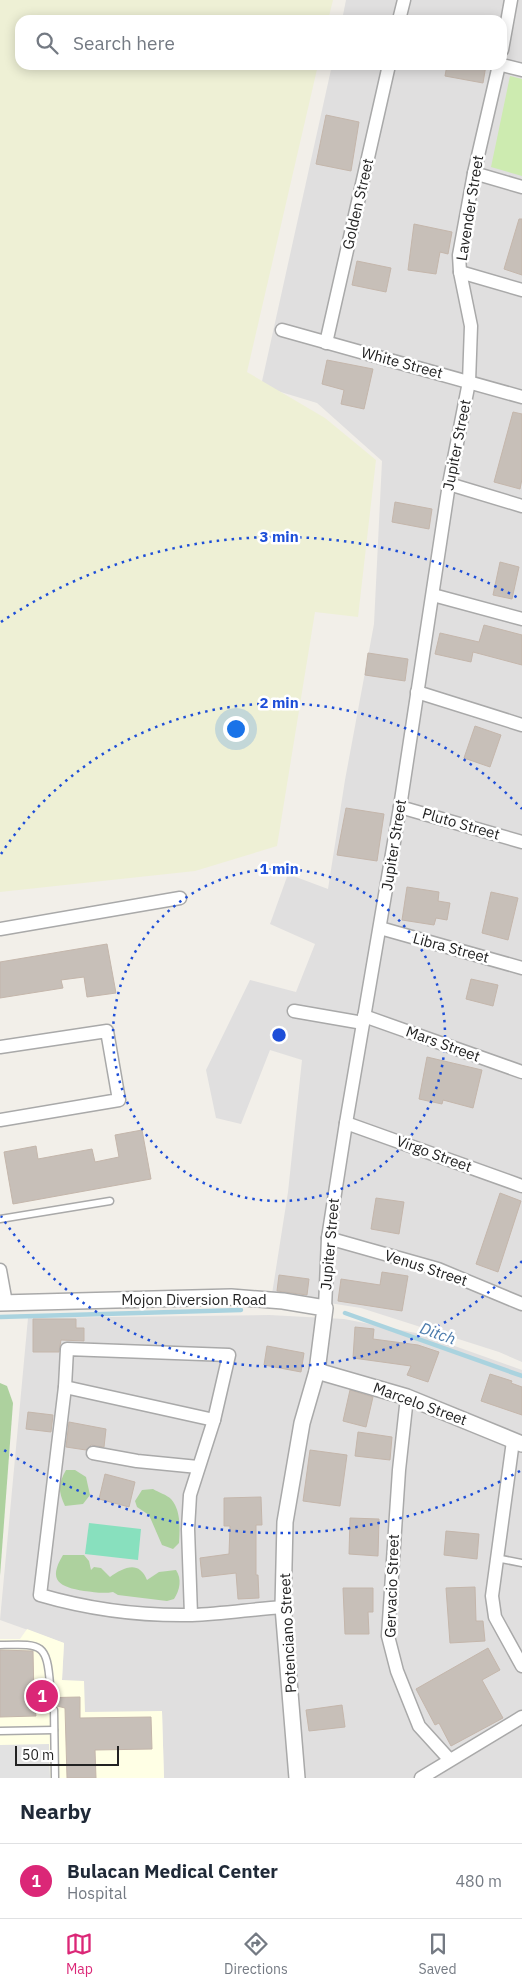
<!DOCTYPE html>
<html lang="en">
<head>
<meta charset="utf-8">
<style>
  body { margin:0; font-family:"IBM Plex Sans",sans-serif; background:#f6f6f7; color:#1f2937 }
  .scale { position:absolute; left:15px; bottom:12px; width:104px; box-sizing:border-box; padding-left:5px; border:2px solid #222; border-top:0; font-size:14px; line-height:18px; white-space:nowrap; color:#222; -webkit-text-stroke:4px #fff; paint-order:stroke }
  .you { position:absolute; left:235px; top:728px; width:18px; height:18px; margin:-12px; border:4px solid #fff; border-radius:50%; background:#1a73e8; box-shadow:0 0 0 8px #1a73e833 }
  .badge { display:grid; place-items:center; width:32px; height:32px; border-radius:50%; background:#db2777; color:#fff; font-size:16px; font-weight:700 }
  .pin { position:absolute; translate:-50% -50%; border:2px solid #fff; box-shadow:0 1px 5px #0006 }
  .list { margin:0; padding:0; list-style:none }
  h2 { display:flex; justify-content:space-between; align-items:center; height:65px; margin:0; padding:0 20px; font-size:21px }
  h2 small { font-size:16px; font-weight:400; color:#747a83 }
  .list li { display:grid; grid-template-columns:32px 1fr auto; gap:15px; align-items:center; box-sizing:border-box; height:75px; padding:0 20px; border-top:1px solid #e0e1e3 }
  .list b { display:block; font-size:19px; white-space:nowrap }
  .list p { margin:0; font-size:16px; white-space:nowrap; color:#747a83 }
  .list em { font-size:16px; font-style:normal; color:#747a83 }
  .icon { flex:none; width:28px; height:28px; fill:none; stroke:currentColor; stroke-width:2; stroke-linecap:round; stroke-linejoin:round }
  .map { position:relative; flex:none; width:522px; height:1778px; overflow:hidden }
  .search { position:absolute; background:#fff; box-shadow:0 2px 12px #0003; left:15px; right:15px; top:15px; height:55px; display:flex; align-items:center; gap:12px; box-sizing:border-box; padding:0 18px; border-radius:15px; color:#747a83; font-size:19px }
  .sheet { height:140px; background:#fff }
  nav { display:flex; justify-content:space-around; align-items:center; box-sizing:border-box; height:70px; border-top:1px solid #e0e1e3; background:#fff; font-size:14px; color:#747a83 }
  nav a { display:grid; justify-items:center; gap:2px }
  nav .on { color:#db2777 }
  .map>svg:first-child { display:block }
</style>
</head>
<body>
<div class="map">
<svg width="522" height="1778" viewBox="0 0 522 1778">
  <rect width="100%" height="100%" fill="#f2efe9"/>
  <g fill="#e0dfdf">
    <path d="M346 0H522V1362L499 1352 361 1308 272 1294 288 1192 302 1060 270 1050 241 1124 216 1118 206 1070 250 980 296 992 315 944 270 924 288 874 328 889 345 780 374 624 382 461 317 403 261 386 332 65H502V20H342Z"/>
    <path d="M269 1315 344 1319 421 1334 522 1370V1778H164L162 1712H85L62 1680 64 1643 0 1620 28 1318Z"/>
  </g>
  <path fill="#ffffe5" d="M27 1629 64 1643 62 1680 84 1681 85 1712 162 1711 164 1778H0V1639H20Z"/>
  <path fill="#eef0d5" d="M0 0H333L328 20H20V65H318L247 372 325 418 376 460 358 617 315 612 277 846 195 871 0 892Z"/>
  <path fill="#cdebb0" d="M510 76 522 79V176L491 167Z"/>
  <g fill="#add19e">
    <path d="M0 1383 7 1386 13 1403 0 1576Z"/>
    <path d="M66 1470H75L86 1477 90 1495 83 1504 65 1506C58 1491 58 1484 66 1470Z"/>
    <path d="M153 1489C158 1492 167 1495 171 1499 181 1510 180 1529 179 1543L173 1549 162 1545 149 1515 137 1507 135 1501 142 1490Z"/>
    <path d="M63 1555H84L89 1561 91 1570 94 1567 101 1568 110 1577C124 1567 139 1560 147 1580L159 1572 176 1570C182 1579 180 1590 174 1599L167 1601 118 1595 113 1592C103 1594 94 1592 84 1591 60 1587 47 1581 63 1555Z"/>
  </g>
  <path fill="#88e0be" d="M89 1523 141 1529 138 1560 85 1554Z"/>
  <path fill="#e2e2e2" d="M49 1744 50 1778H0V1745Z"/>
  <g fill="none" stroke-linecap="round" stroke-linejoin="round">
    <g stroke="#aad3df" stroke-width="4.5">
      <path d="M345 1313 522 1376"/>
      <path d="M0 1317 241 1310"/>
    </g>
  </g>
  <g fill="#c7bfb8" stroke="#c4b6ab">
    <path d="M447 65H486L483 83 445 76Z"/>
    <path d="M326 115 359 122 351 171 316 164Z"/>
    <path d="M519 219H522V275L504 269Z"/>
    <path d="M414 224 452 232 448 254 440 252 436 274 408 270Z"/>
    <path d="M357 261 391 268 386 292 352 285Z"/>
    <path d="M327 360 373 369 364 409 341 404 344 390 322 384Z"/>
    <path d="M513 412 522 414V479L520 489 494 482Z"/>
    <path d="M395 502 432 509 429 529 392 522Z"/>
    <path d="M500 562 519 567 512 599 493 595Z"/>
    <path d="M484 625 522 635V665L473 652 471 662 435 654 440 633 479 642Z"/>
    <path d="M368 653 408 659 405 681 365 675Z"/>
    <path d="M475 726 501 735 490 767 464 758Z"/>
    <path d="M346 808 384 814 377 861 337 855Z"/>
    <path d="M407 887 439 892 438 901 450 903 447 920 436 918 434 925 402 920Z"/>
    <path d="M491 892 518 898 508 940 482 933Z"/>
    <path d="M107 944 116 993 87 997 84 977 61 980 63 988 0 998V962Z"/>
    <path d="M471 979 498 985 493 1006 466 999Z"/>
    <path d="M427 1057 482 1070 473 1108 443 1100 442 1104 419 1099Z"/>
    <path d="M142 1130 151 1179 13 1204 4 1152 36 1146 38 1159 92 1149 95 1162 119 1157 115 1135Z"/>
    <path d="M500 1193 521 1201 498 1272 476 1264Z"/>
    <path d="M376 1198 404 1202 399 1234 371 1229Z"/>
    <path d="M382 1272 408 1276 402 1311 338 1301 341 1279 380 1285Z"/>
    <path d="M279 1275 309 1279 307 1295 277 1291Z"/>
    <path d="M33 1319H76V1328H84V1341L61 1340 59 1352H33Z"/>
    <path d="M355 1327 374 1329 373 1339 418 1345 439 1352 428 1382 407 1375 411 1366 353 1358Z"/>
    <path d="M267 1346 304 1353 301 1372 264 1365Z"/>
    <path d="M490 1374 512 1381 511 1383 522 1387V1415L481 1401Z"/>
    <path d="M350 1390 373 1397 366 1427 343 1421Z"/>
    <path d="M28 1412 53 1415 51 1432 26 1429Z"/>
    <path d="M69 1422 106 1429 104 1447 91 1445 86 1450 66 1447Z"/>
    <path d="M358 1432 392 1437 390 1460 355 1456Z"/>
    <path d="M310 1450 347 1455 340 1506 303 1501Z"/>
    <path d="M105 1474 135 1482 129 1507 99 1499Z"/>
    <path d="M261 1497 262 1525H256V1575H258L259 1598 238 1599 236 1573 202 1577 200 1558 229 1554 230 1526H224V1498Z"/>
    <path d="M350 1518 379 1519 378 1556 349 1554Z"/>
    <path d="M446 1531 479 1534 477 1559 444 1555Z"/>
    <path d="M475 1587 476 1621H483L485 1641 450 1643 446 1588Z"/>
    <path d="M343 1588H373V1612H368L369 1634H345Z"/>
    <path d="M488 1648 500 1670 482 1680 503 1718 451 1746 439 1723 435 1725 416 1689Z"/>
    <path d="M0 1650 33 1651 34 1698 80 1697V1718L151 1717 152 1749 95 1750 96 1778H67L65 1708 53 1705 50 1708H35L36 1716 0 1717Z"/>
    <path d="M342 1705 345 1727 309 1731 306 1710Z"/>
  </g>
  <g fill="none" stroke-linecap="round" stroke-linejoin="round">
    <defs>
      <g id="service">
        <path d="M0 1219 110 1201"/>
        <path d="M496 1558 522 1563"/>
        <path d="M0 1645C41 1644 47 1642 50 1685"/>
        <path d="M54 1710 55 1778"/>
        <path d="M0 1731 54 1730"/>
      </g>
      <g id="minor">
        <path d="M399 20 404 0"/>
        <path d="M502 50 511 0"/>
        <path d="M502 65 522 70"/>
        <path d="M474 173 522 187"/>
        <path d="M460 272 522 290"/>
        <path d="M282 330 522 397"/>
        <path d="M326 343 389 65"/>
        <path d="M449 484 522 506"/>
        <path d="M433 595 522 619"/>
        <path d="M417 692 522 725"/>
        <path d="M400 807 522 842"/>
        <path d="M380 928 522 968"/>
        <path d="M0 929 180 898"/>
        <path d="M294 1011 363 1023"/>
        <path d="M364 1016 522 1072"/>
        <path d="M0 1047 107 1031 119 1100 0 1120"/>
        <path d="M346 1123 522 1186"/>
        <path d="M328 1238 438 1269 522 1304"/>
        <path d="M0 1270 6 1303"/>
        <path d="M325 1308 328 1238 346 1123 400 807 449 484 469 382 471 326 460 272 459 255 474 173 499 65"/>
        <path d="M65 1387 214 1420"/>
        <path d="M407 1397 399 1470 388 1636 397 1671 419 1726 449 1759"/>
        <path d="M513 1441 492 1596 495 1617 522 1666"/>
        <path d="M93 1453 137 1461 198 1467"/>
        <path d="M191 1615 188 1529 190 1495 214 1420 229 1355 67 1349 65 1387 40 1595C88 1609 142 1616 192 1615 222 1614 253 1609 283 1607"/>
        <path d="M421 1778 522 1717"/>
      </g>
      <g id="tertiary">
        <path d="M0 1303 231 1297 283 1301 325 1308 317 1371 302 1423 285 1522 283 1607 297 1778"/>
        <path d="M317 1371 407 1397 522 1444"/>
      </g>
    </defs>
    <use href="#service" stroke="#a9a9a9" stroke-width="9"/>
    <use href="#minor" stroke="#a9a9a9" stroke-width="15"/>
    <use href="#tertiary" stroke="#a9a9a9" stroke-width="18"/>
    <use href="#service" stroke="#fff" stroke-width="6"/>
    <use href="#minor" stroke="#fff" stroke-width="12"/>
    <use href="#tertiary" stroke="#fff" stroke-width="15"/>
  </g>
  <g fill="none" stroke="#1d4ed8" stroke-width="2.5" stroke-dasharray="2.5 5">
    <circle cx="279" cy="1035" r="166"/>
    <path d="M522 1261A332 332 0 0 1 1 1216M1 854A332 332 0 0 1 522 809"/>
    <path d="M520 1471A498 498 0 0 1 1 1448M1 622A498 498 0 0 1 520 599"/>
  </g>
  <g text-anchor="middle" stroke-width="5" stroke-linejoin="round" paint-order="stroke">
    <g font-size="15" fill="#222" stroke="#fff">
      <text transform="translate(358 204) rotate(-77)" y="5">Golden Street</text>
      <text transform="translate(470 208) rotate(-81)" y="5">Lavender Street</text>
      <text transform="translate(402 363) rotate(15)" y="5">White Street</text>
      <text transform="translate(457 445) rotate(-79)" y="5">Jupiter Street</text>
      <text transform="translate(461 824) rotate(16)" y="5">Pluto Street</text>
      <text transform="translate(394 845) rotate(-81)" y="5">Jupiter Street</text>
      <text transform="translate(451 948) rotate(15)" y="5">Libra Street</text>
      <text transform="translate(443 1044) rotate(20)" y="5">Mars Street</text>
      <text transform="translate(434 1154) rotate(20)" y="5">Virgo Street</text>
      <text transform="translate(330 1244) rotate(-85)" y="5">Jupiter Street</text>
      <text transform="translate(426 1268) rotate(18)" y="5">Venus Street</text>
      <text x="194" y="1305">Mojon Diversion Road</text>
      <text transform="translate(420 1404) rotate(20)" y="5">Marcelo Street</text>
      <text transform="translate(392 1586) rotate(-88)" y="5">Gervacio Street</text>
      <text transform="translate(288 1633) rotate(-93)" y="5">Potenciano Street</text>
    </g>
    <g font-size="16" font-style="italic" fill="#4a7aab" stroke="#fff">
      <text transform="translate(438 1333) rotate(20)" y="6">Ditch</text>
    </g>
  </g>
  <circle cx="279" cy="1035" r="8" fill="#1d4ed8" stroke="#fff" stroke-width="2.5"/>
  <g font-size="15" text-anchor="middle" font-weight="bold" fill="#1d4ed8" stroke="#fff" stroke-width="5" stroke-linejoin="round" paint-order="stroke">
    <text x="279" y="542">3 min</text>
    <text x="279" y="708">2 min</text>
    <text x="279" y="874">1 min</text>
  </g>
</svg>
<div class="scale">50 m</div>
<div class="you"></div>
<div class="pin badge" style="left:42px;top:1696px">1</div>
<div class="search"><svg class="icon" aria-label="search" viewBox="0 0 24 24"><circle cx="10" cy="10" r="6"/><path d="M15 15l6 6"/></svg>Search here</div>
</div>
<section class="sheet">
<h2>Nearby<small></small></h2>
<ul class="list">
<li><span class="badge">1</span><div><b>Bulacan Medical Center</b><p>Hospital</p></div><em>480 m</em></li>
</ul>
</section>
<nav>
<a class="on"><svg class="icon" aria-label="map" viewBox="0 0 24 24"><path d="M3 6l6-2 6 2 6-2v14l-6 2-6-2-6 2zM9 4v14M15 6v14"/></svg>Map</a>
<a><svg class="icon" aria-label="directions" viewBox="0 0 24 24"><path d="M12 3l9 9-9 9-9-9zM9 14v-3h6M13 9l2 2-2 2"/></svg>Directions</a>
<a><svg class="icon" aria-label="saved" viewBox="0 0 24 24"><path d="M7 4h10v16l-5-4-5 4z"/></svg>Saved</a>
</nav>
</body>
</html>
